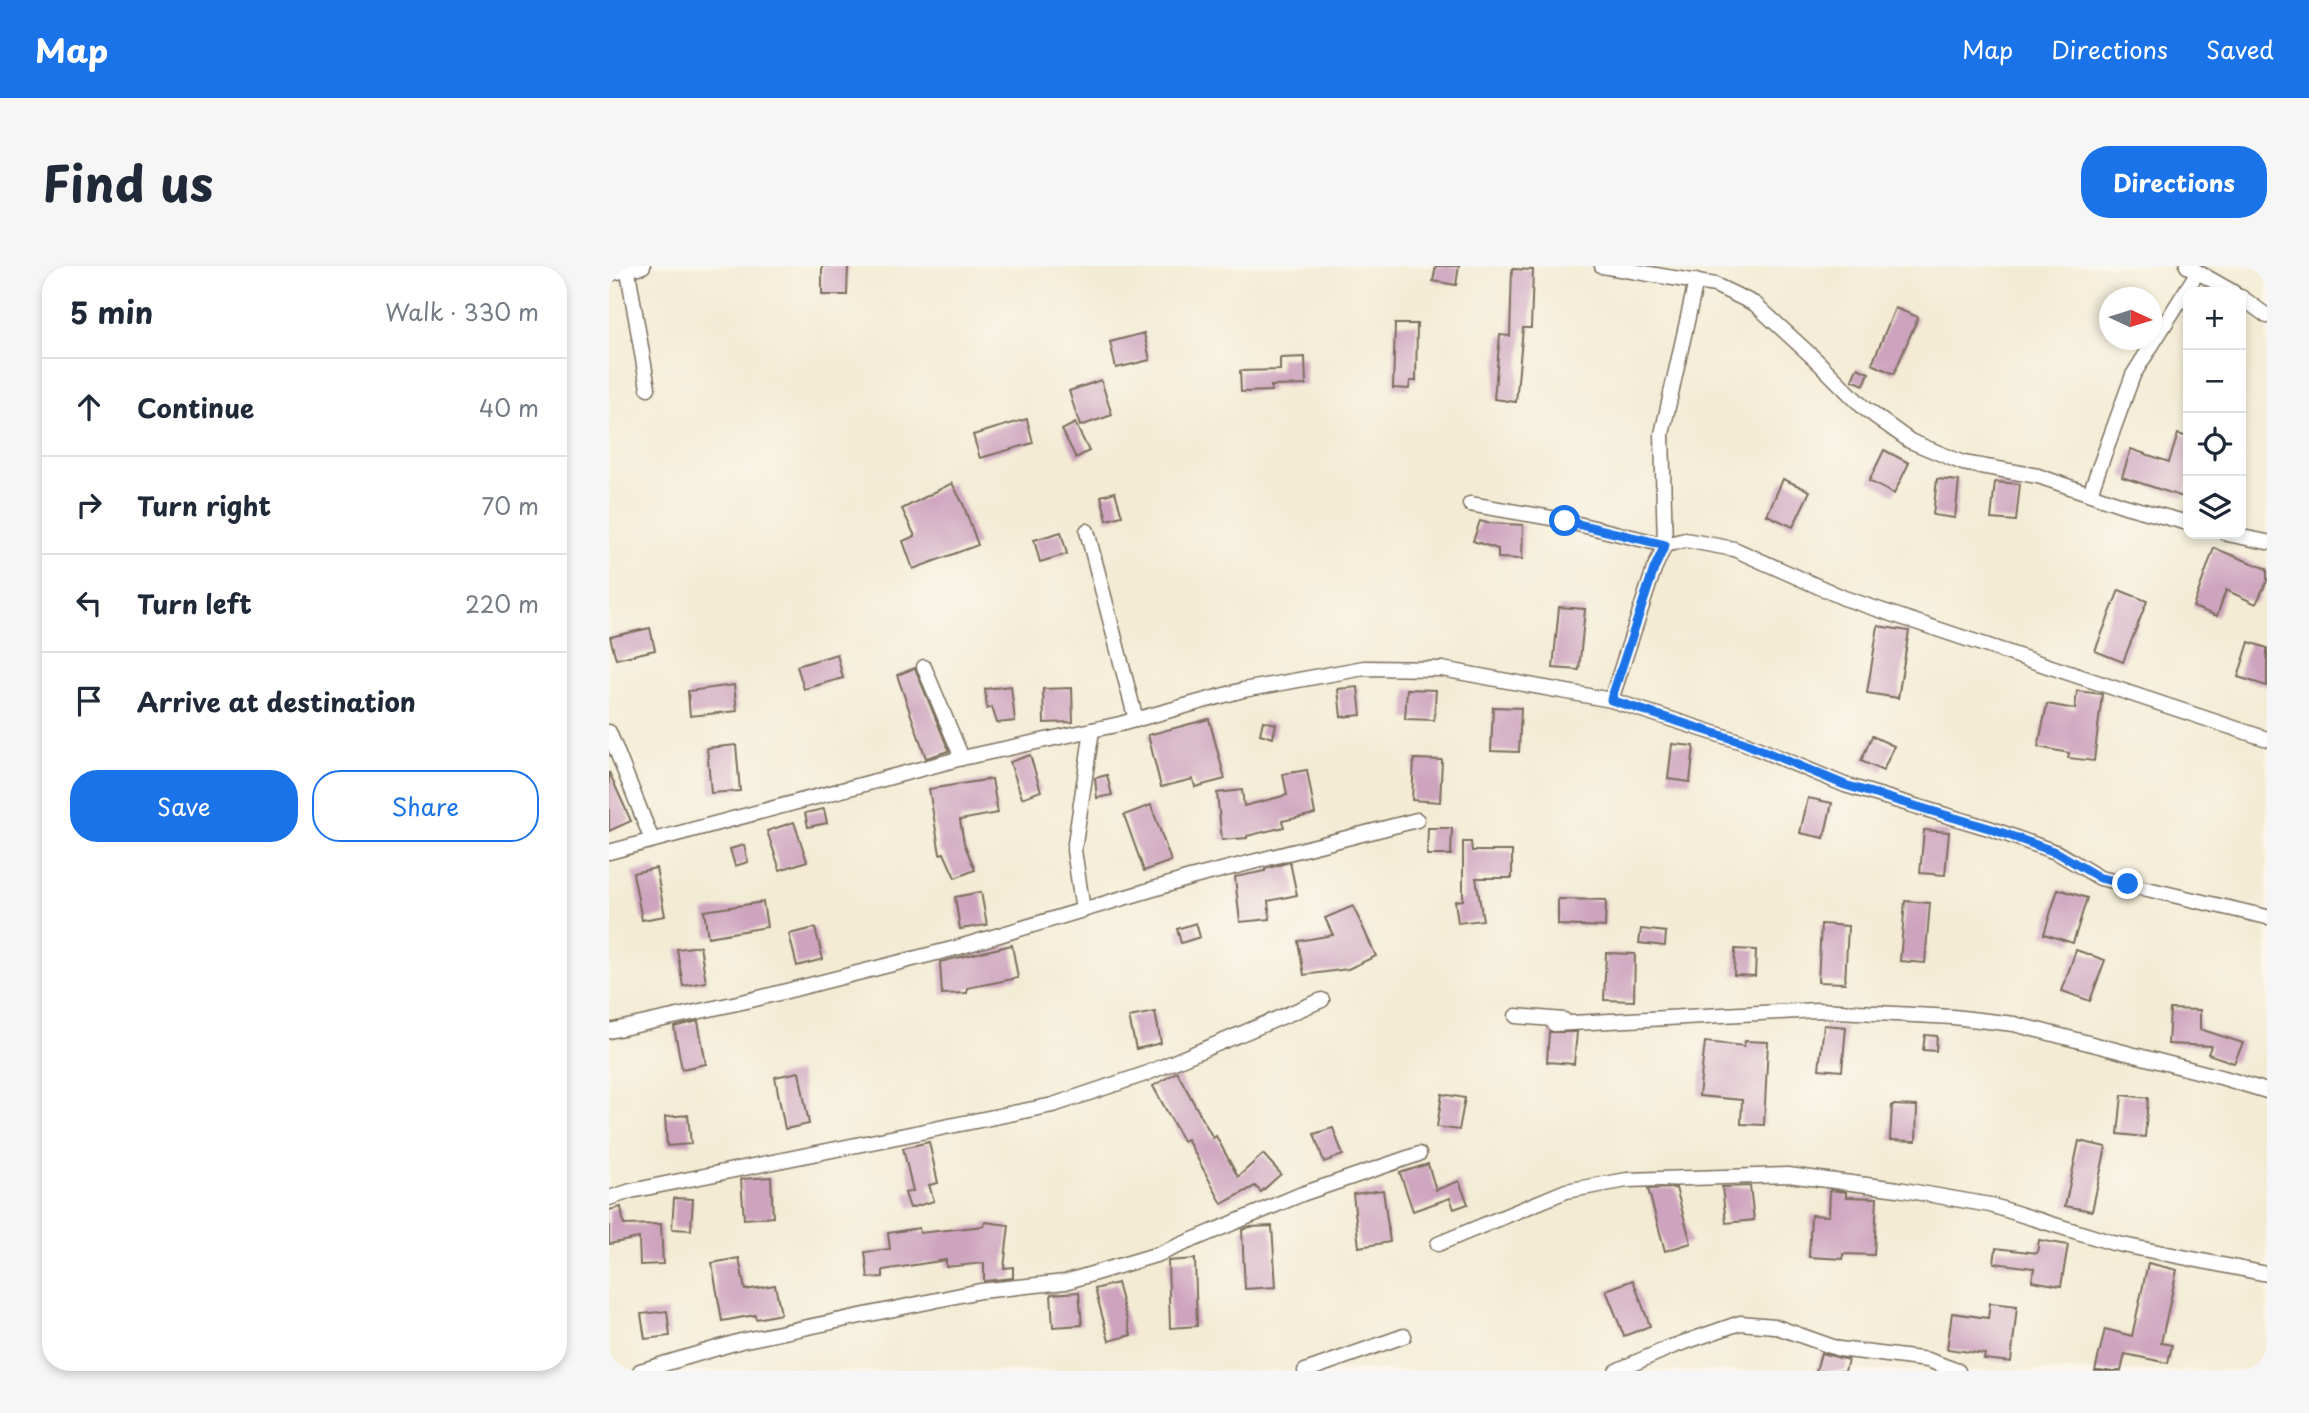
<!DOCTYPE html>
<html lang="en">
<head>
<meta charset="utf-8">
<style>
  body { margin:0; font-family:"Playpen Sans",sans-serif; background:#f6f6f7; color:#1f2937 }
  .controls { position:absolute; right:21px; top:21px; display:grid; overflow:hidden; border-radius:14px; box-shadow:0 4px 10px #0003 }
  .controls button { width:63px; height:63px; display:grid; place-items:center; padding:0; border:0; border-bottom:2px solid #e0e1e3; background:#fff; color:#1f2937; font:35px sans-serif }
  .compass { position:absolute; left:1490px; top:21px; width:63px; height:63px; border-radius:50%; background:#fff; box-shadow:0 4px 10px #0003; rotate:94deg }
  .stop { position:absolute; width:21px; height:21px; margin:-16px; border:5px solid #1a73e8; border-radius:50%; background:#fff }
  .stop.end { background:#1a73e8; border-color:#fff; box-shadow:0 2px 7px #0008 }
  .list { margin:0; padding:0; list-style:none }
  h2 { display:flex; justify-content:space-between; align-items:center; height:91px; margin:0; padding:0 28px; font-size:30px }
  h2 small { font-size:23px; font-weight:400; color:#747a83 }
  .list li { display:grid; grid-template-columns:46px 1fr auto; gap:21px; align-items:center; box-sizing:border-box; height:98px; padding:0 28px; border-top:2px solid #e0e1e3 }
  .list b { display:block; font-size:26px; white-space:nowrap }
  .list em { font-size:23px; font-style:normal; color:#747a83 }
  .actions { display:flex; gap:14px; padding:21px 28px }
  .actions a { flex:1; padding:16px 0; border:2px solid #1a73e8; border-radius:28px; text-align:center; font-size:24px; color:#1a73e8 }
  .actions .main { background:#1a73e8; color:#fff }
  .icon { flex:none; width:38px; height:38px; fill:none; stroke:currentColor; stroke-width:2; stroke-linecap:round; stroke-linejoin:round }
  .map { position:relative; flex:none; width:1658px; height:1105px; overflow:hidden; border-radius:28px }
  header { display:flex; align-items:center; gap:42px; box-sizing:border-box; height:98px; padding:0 35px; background:#1a73e8; color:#fff }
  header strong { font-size:33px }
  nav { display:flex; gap:38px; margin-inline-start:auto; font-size:24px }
  .intro { display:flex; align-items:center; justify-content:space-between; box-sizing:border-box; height:168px; padding:0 42px }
  h1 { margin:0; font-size:49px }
  .button { padding:18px 32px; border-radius:28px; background:#1a73e8; color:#fff; font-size:24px; font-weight:700 }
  main { display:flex; gap:42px; padding:0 42px }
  aside { flex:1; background:#fff; border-radius:28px; box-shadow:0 4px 10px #0003 }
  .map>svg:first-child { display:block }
</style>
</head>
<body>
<header>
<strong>Map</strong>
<nav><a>Map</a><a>Directions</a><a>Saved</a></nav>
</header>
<div class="intro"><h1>Find us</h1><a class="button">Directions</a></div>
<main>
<aside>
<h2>5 min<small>Walk · 330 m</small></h2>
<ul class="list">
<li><svg class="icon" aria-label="ahead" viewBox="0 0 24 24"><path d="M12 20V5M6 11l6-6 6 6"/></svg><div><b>Continue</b></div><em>40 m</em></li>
<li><svg class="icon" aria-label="right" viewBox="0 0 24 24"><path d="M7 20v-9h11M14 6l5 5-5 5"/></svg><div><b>Turn right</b></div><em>70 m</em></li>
<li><svg class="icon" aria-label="left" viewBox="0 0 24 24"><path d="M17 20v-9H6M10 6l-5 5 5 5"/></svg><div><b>Turn left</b></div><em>220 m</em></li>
<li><svg class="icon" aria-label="arrive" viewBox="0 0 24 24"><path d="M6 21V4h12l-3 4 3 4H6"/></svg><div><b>Arrive at destination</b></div></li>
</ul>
<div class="actions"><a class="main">Save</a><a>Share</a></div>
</aside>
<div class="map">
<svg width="1658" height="1105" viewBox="0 0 1658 1105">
  <rect width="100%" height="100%" fill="#fbf7ec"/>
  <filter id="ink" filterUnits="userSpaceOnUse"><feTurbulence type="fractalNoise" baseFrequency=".0143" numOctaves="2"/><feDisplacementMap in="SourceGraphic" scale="14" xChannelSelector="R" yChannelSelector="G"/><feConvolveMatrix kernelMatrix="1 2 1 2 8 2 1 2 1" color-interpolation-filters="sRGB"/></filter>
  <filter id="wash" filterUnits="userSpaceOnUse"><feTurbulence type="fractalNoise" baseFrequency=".00686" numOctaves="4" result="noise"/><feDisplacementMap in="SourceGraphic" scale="28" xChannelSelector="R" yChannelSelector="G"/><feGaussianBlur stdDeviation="1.57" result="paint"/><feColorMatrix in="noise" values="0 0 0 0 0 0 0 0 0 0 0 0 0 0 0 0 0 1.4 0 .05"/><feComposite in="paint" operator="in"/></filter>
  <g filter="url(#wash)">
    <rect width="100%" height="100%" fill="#f3ebd4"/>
    <g id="blocks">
      <g fill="#cda3bd">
        <path d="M213 0H239L238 29H213Z"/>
        <path d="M827 0H850L847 19 824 15Z"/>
        <path d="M903 3 924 4 922 62H914L907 136 885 133 891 69 901 70Z"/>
        <path d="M1286 42 1309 51 1285 108 1263 98Z"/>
        <path d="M786 58H808L807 115H801L800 123 784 122Z"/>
        <path d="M535 67 541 94 507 102 501 76Z"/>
        <path d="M696 91 697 119 662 120 663 125 632 126 631 105 671 104V92Z"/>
        <path d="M1248 102 1260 107 1255 119 1243 114Z"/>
        <path d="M492 114 503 149 471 160 460 125Z"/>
        <path d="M418 153 424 177 371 192 364 169Z"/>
        <path d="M466 157 480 185 467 192 453 164Z"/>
        <path d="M1569 168 1579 171V216L1574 231 1513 211 1522 183 1560 196Z"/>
        <path d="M1275 184 1300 197 1285 228 1260 215Z"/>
        <path d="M1174 213 1201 225 1184 261 1158 249Z"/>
        <path d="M1328 213 1350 215 1346 252 1324 249Z"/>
        <path d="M1386 216 1411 218 1407 255 1382 253Z"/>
        <path d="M343 217 354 238 369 279 304 303 294 275 306 270 293 243Z"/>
        <path d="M506 226 513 250 498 254 492 230Z"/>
        <path d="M871 255 878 257 914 259 913 293 889 292V283L864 275Z"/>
        <path d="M452 266 458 288 431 296 425 274Z"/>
        <path d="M1605 282 1658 303V315L1647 338 1617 324 1608 350 1584 341Z"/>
        <path d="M1510 324 1538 335 1514 396 1486 385Z"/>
        <path d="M950 341 976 343 970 404 944 402Z"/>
        <path d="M1269 360 1300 365 1289 432 1258 427Z"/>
        <path d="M41 362 46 384 7 393 1 371Z"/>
        <path d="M1640 376 1658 382V420L1629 411Z"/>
        <path d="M228 388 234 412 195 423 188 400Z"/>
        <path d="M306 402 340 485 317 492 288 409Z"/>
        <path d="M125 419 128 445 81 450 79 425Z"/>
        <path d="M402 420 406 455 388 457 383 441 378 443 376 423Z"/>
        <path d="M749 421 752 449 732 451 729 423Z"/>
        <path d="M463 422 464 456 435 457 434 423Z"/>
        <path d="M798 423 827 424 825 454 796 453Z"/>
        <path d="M1468 425 1493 428 1485 495 1459 492 1460 487 1429 481 1438 438 1466 443Z"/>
        <path d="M884 441 912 442 910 486 882 485Z"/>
        <path d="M600 453 616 513 586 521 584 513 552 521 539 469Z"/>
        <path d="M654 455 667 458 664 472 651 468Z"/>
        <path d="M1263 470 1285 480 1274 505 1252 495Z"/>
        <path d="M1063 478 1085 480 1081 516 1059 513Z"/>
        <path d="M127 479 131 525 102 527 98 482Z"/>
        <path d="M421 489 432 525 413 532 401 496Z"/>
        <path d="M805 493 833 494 831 536 803 534Z"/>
        <path d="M698 504 706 548 673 555 675 561 638 570V572L613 574 608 527 633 524 635 540 678 529 674 508Z"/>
        <path d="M0 506 22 555 0 565Z"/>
        <path d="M498 509 503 529 488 532 486 512Z"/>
        <path d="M383 513 389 547 351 554 355 577 366 604 346 612 335 587 331 588 320 523Z"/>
        <path d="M1199 532 1223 537 1215 572 1191 567Z"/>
        <path d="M542 539 562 595 535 605 515 549Z"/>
        <path d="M215 543 218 557 199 561 196 547Z"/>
        <path d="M185 556 198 595 171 604 158 565Z"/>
        <path d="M819 562H843L842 589H818Z"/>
        <path d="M1315 564 1340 566 1336 609 1311 607Z"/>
        <path d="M854 576H862L863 585H903V612H867L874 654 849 657 846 635 854 634Z"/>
        <path d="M135 579 139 596 126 600 121 583Z"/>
        <path d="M681 596 688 629 659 635 661 653 631 656 626 611 656 605V603Z"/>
        <path d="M47 602 56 650 33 654 24 607Z"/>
        <path d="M1449 623 1478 632 1464 677 1435 668Z"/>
        <path d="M372 626 378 659 351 663 346 631Z"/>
        <path d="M949 633 997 634 996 661 949 659Z"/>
        <path d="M1296 635 1321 637 1316 697 1291 695Z"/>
        <path d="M154 636 158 661 99 671 95 645Z"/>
        <path d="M744 640 767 690 739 703 695 709 689 675 724 669 716 652Z"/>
        <path d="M587 657 591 671 572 677 568 663Z"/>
        <path d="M1212 658 1239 660 1236 717 1209 716Z"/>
        <path d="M206 662 214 693 188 700 180 668Z"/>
        <path d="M1032 663 1057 666 1056 680 1030 677Z"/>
        <path d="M403 679 409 712 358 722V727L333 728 331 696Z"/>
        <path d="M91 680 97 716 74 720 68 683Z"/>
        <path d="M1126 683 1147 684 1146 710 1125 709Z"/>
        <path d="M1467 684 1496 694 1481 735 1453 725Z"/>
        <path d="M997 687 1026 688 1025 735 995 734Z"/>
        <path d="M1561 743 1591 744V763L1634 777 1625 797 1599 788 1602 780 1559 778Z"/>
        <path d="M546 746 552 777 527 783 520 751Z"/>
        <path d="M89 755 97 798 73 803 65 761Z"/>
        <path d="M1215 759 1237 761 1233 805 1210 803Z"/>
        <path d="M940 766H968L965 798 938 796Z"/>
        <path d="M1316 769 1328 770 1327 785 1314 784Z"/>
        <path d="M1136 775 1159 776 1155 859 1132 858 1133 834 1090 830 1096 776 1135 780Z"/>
        <path d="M190 806 200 858 176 863 166 811Z"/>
        <path d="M568 806 604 872 607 870 629 911 654 888 672 908 652 926 646 920 613 938 578 873 574 875 544 820Z"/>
        <path d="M833 828 856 832 850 864 828 861Z"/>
        <path d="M1513 829 1539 832 1536 871 1509 868Z"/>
        <path d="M1283 839 1308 840 1307 875 1281 874Z"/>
        <path d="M79 849 82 878 58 880 56 851Z"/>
        <path d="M724 862 734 889 715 896 705 868Z"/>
        <path d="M1470 875 1497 881 1483 945 1456 940Z"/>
        <path d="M320 876 329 917 320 919 325 935 301 942 296 927 304 925 294 882Z"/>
        <path d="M819 898 827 924 850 915 859 938 845 943 841 932 804 945 791 907Z"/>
        <path d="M162 911 164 951 135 953 132 913Z"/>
        <path d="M1141 920 1145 954 1117 957 1113 921Z"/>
        <path d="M1067 922 1082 977 1056 985 1039 923Z"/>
        <path d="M774 924 781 976 750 981 744 928Z"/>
        <path d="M1221 924 1237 926V931L1268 932 1265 989 1234 988V993L1200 991 1202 949 1220 950Z"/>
        <path d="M65 932 84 933 82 964 63 963Z"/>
        <path d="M12 941 15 959 52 958 54 998 31 999 30 972 0 978V944Z"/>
        <path d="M376 956 400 959 395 1002 404 1001V1012L375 1015V997L337 1001V994L274 1004V1011L259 1012 256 986 281 983 279 967 310 962 311 967 375 960Z"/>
        <path d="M663 960 667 1021 636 1023 633 964 640 961Z"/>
        <path d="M1430 974 1459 979 1452 1020 1423 1015 1425 1002 1385 997 1387 982 1428 987Z"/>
        <path d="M130 992 136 1024 166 1019 172 1048 147 1053 146 1049 113 1055 103 997Z"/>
        <path d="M586 993 588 1060 561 1062 559 995Z"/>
        <path d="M1539 997 1568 1004 1552 1077 1563 1079 1559 1097 1516 1088 1512 1105H1486L1496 1063 1523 1070Z"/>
        <path d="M1024 1014 1041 1060 1015 1070 997 1024Z"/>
        <path d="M508 1017 522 1069 500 1075 486 1023Z"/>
        <path d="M470 1026 473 1059 444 1061 442 1028Z"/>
        <path d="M1381 1037 1408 1040 1402 1096 1375 1093 1376 1088 1338 1083 1343 1047 1379 1052Z"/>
        <path d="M58 1045 61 1070 36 1073 32 1048Z"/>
        <path d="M1212 1087 1239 1094 1236 1105H1207Z"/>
      </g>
    </g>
  </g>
  <g filter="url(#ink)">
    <use href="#blocks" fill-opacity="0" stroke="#7b6e5e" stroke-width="2"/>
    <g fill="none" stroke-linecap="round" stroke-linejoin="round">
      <defs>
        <g id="street">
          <path d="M18 0 39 122"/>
          <path d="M993 0 1106 19 1146 38 1207 94 1255 142 1301 175 1354 197 1429 210 1516 240 1579 257"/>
          <path d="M1578 0 1624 26"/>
          <path d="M0 8 34 0"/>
          <path d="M1632 31 1658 50"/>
          <path d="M1481 227 1524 109 1588 7"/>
          <path d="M861 238 948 253 1056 279 1053 168 1087 15"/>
          <path d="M478 265 527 454"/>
          <path d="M1618 268 1658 276"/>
          <path d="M315 401 353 492"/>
          <path d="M1002 434 1045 303 1056 279 1076 274 1125 283 1235 332 1658 473"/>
          <path d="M0 466 43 574"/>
          <path d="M0 586 353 492 511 458 634 424 755 402 833 403 1002 434 1133 476 1236 519 1383 563 1449 587 1491 612 1658 651"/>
          <path d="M474 644 465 584 483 464"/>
          <path d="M907 750 955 754"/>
          <path d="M945 758 1209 744 1344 751 1405 758 1615 812 1658 825"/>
          <path d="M0 765 142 734 347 682 581 612 808 554"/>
          <path d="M0 932 22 925 444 839 536 808 713 734"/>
          <path d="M829 978 957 925 1018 914 1179 909 1289 923 1381 939 1504 977 1658 1008"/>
          <path d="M31 1105 132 1075 371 1025 456 1016 550 988 693 928 810 888"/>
          <path d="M696 1105 795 1070"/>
          <path d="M1007 1105 1062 1081 1131 1057 1165 1060 1230 1083 1319 1094 1349 1105"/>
        </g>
      </defs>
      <use href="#street" stroke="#7b6e5e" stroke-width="17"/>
      <use href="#street" stroke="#fff" stroke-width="14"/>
    </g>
  </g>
  <g fill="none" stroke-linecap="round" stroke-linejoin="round" filter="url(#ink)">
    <path stroke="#1a73e8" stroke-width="9" d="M956 255 1056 279 1045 303 1002 434 1133 476 1236 519 1383 563 1449 587 1491 612 1519 618"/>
  </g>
</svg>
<div class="controls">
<button>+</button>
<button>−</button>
<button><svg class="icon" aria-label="locate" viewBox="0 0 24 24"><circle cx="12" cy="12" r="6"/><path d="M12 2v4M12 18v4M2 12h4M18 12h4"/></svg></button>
<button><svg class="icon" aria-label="layers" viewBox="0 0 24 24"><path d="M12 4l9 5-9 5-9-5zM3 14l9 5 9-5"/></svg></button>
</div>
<svg class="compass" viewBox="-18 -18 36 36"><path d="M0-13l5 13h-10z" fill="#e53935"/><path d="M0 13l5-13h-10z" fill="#747a83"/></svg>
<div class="stop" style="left:956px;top:255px"></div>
<div class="stop end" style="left:1519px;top:618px"></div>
</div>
</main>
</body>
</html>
